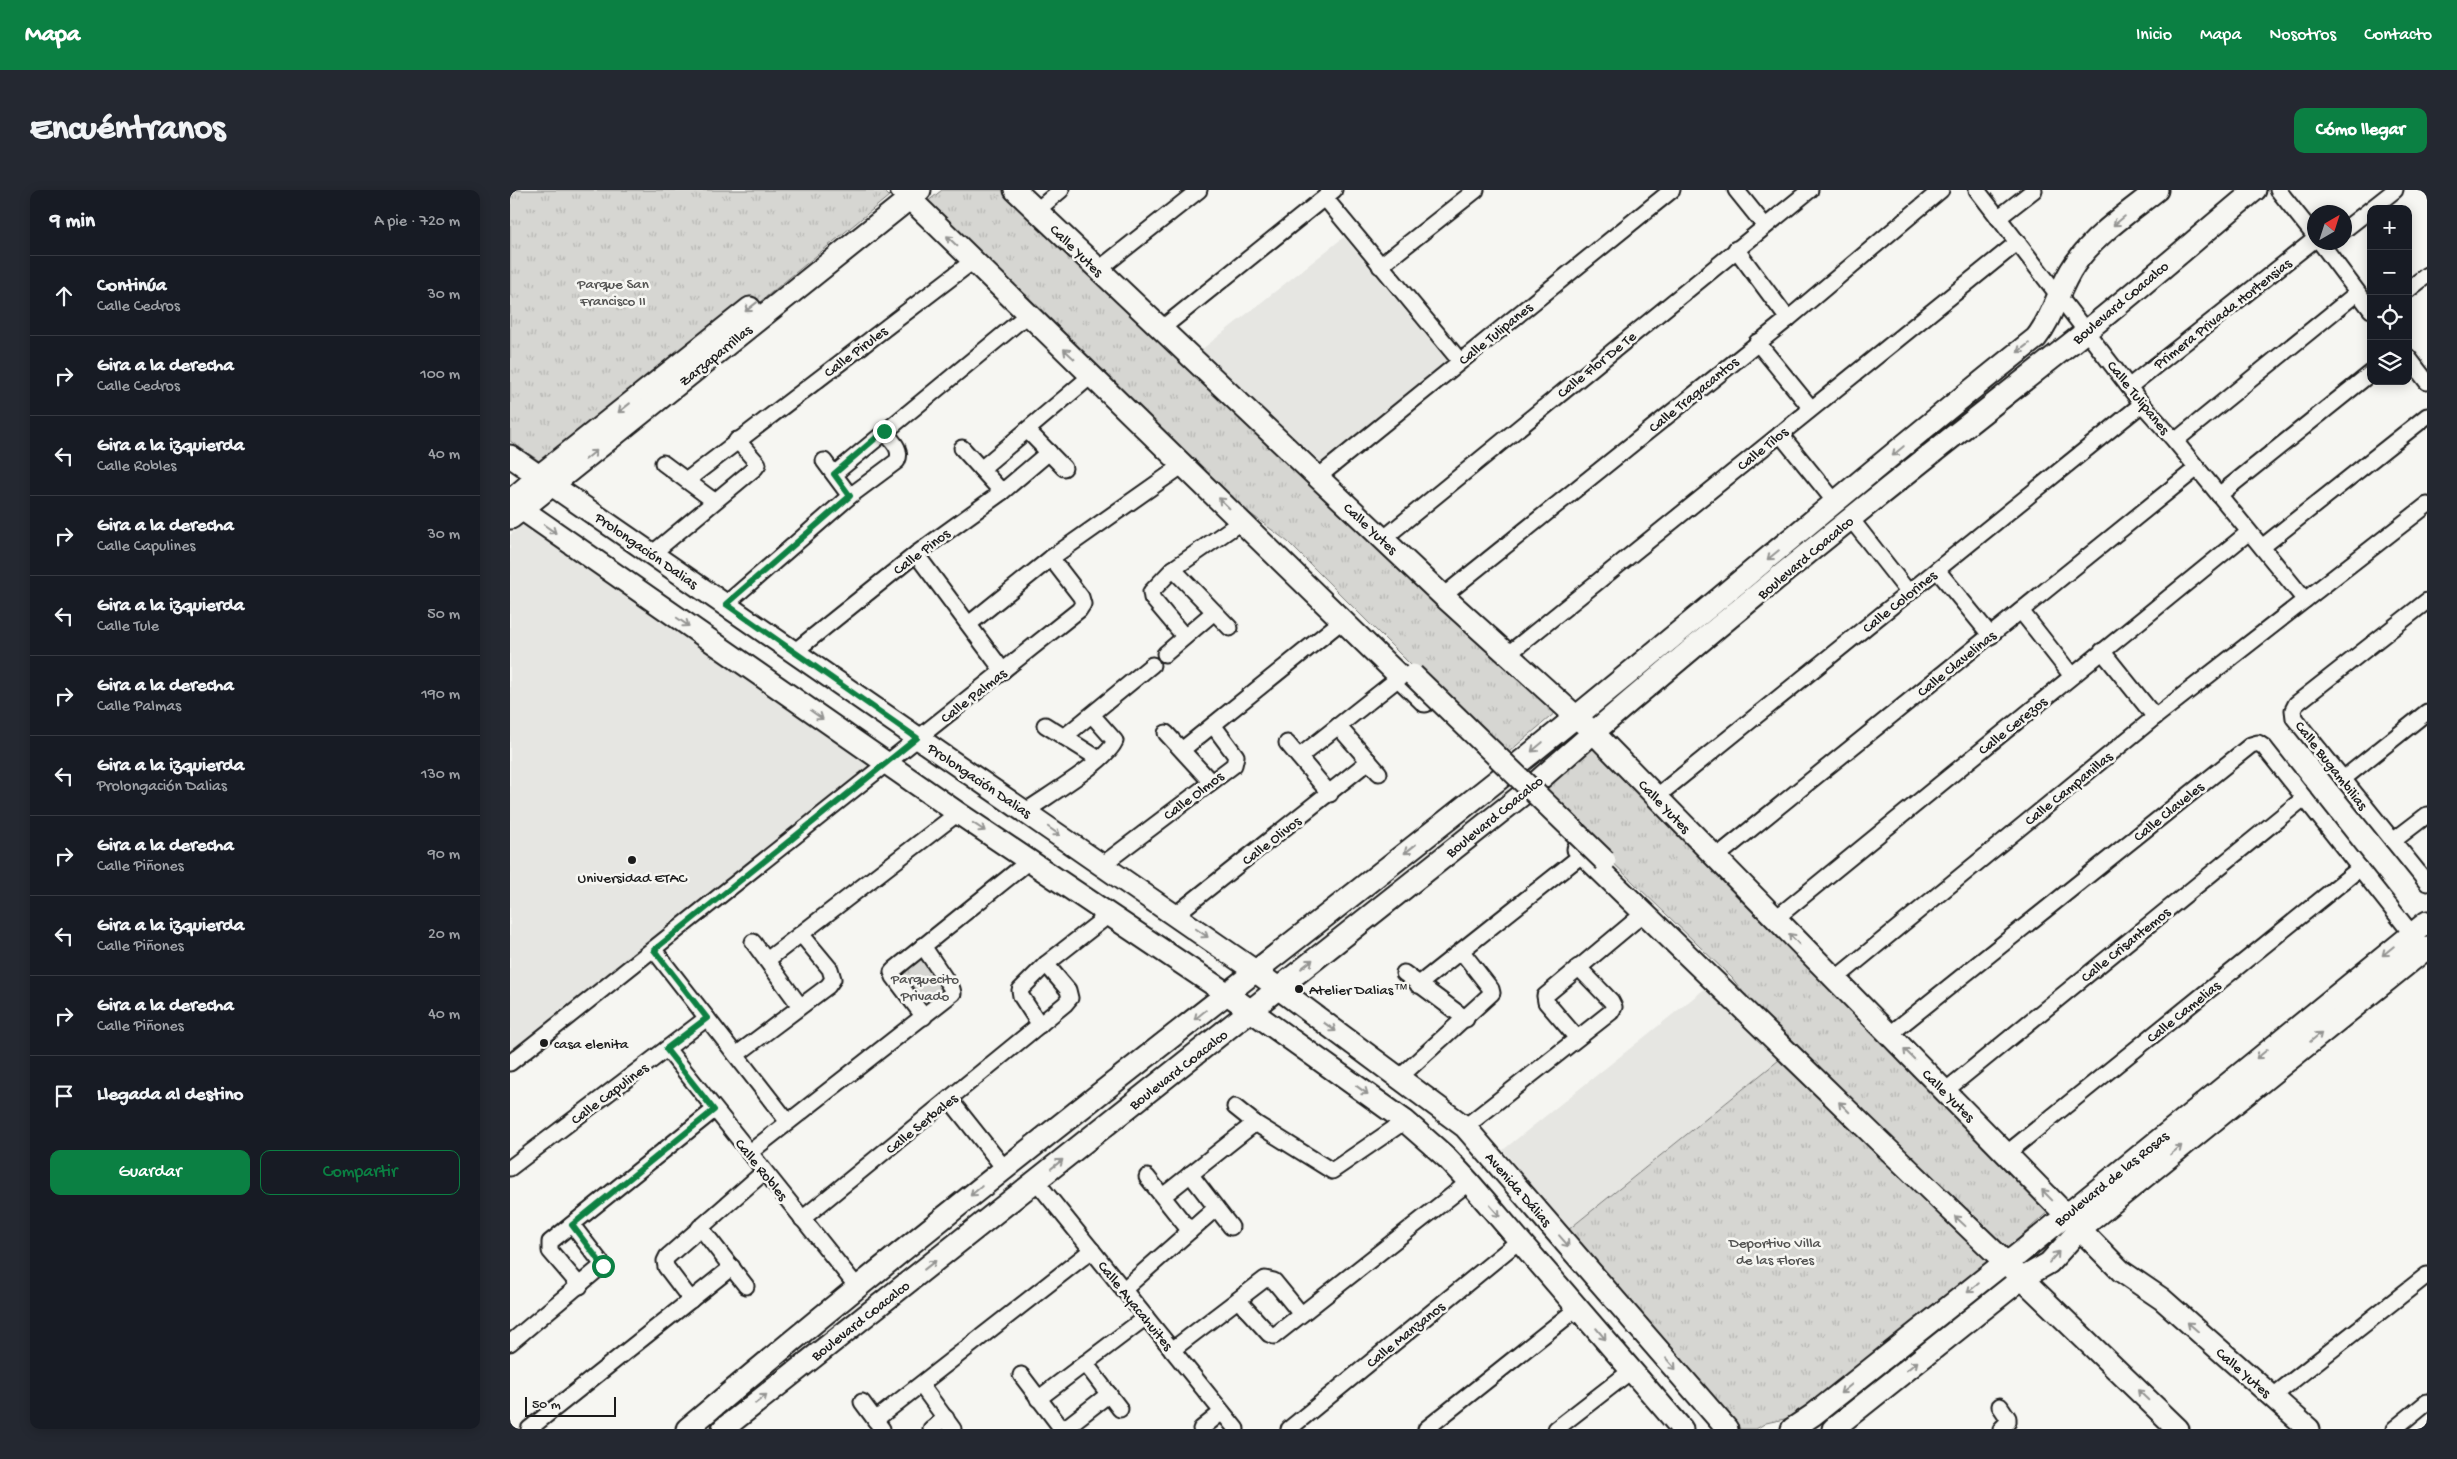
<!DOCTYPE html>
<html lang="es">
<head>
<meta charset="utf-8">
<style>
  body { margin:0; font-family:"Gochi Hand",sans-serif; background:#242831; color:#f1f3f6 }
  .controls { position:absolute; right:15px; top:15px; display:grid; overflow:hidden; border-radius:10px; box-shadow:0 2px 12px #0003 }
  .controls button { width:45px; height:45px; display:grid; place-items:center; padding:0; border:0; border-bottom:1px solid #363941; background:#171b24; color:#f1f3f6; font:25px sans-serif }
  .compass { position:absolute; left:1797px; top:15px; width:45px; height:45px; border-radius:50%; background:#171b24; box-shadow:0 2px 12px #0003; rotate:39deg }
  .scale { position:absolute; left:15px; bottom:12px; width:91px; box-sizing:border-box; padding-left:5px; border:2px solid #1c1c1c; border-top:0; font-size:14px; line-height:18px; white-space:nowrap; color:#1c1c1c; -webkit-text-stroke:4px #f6f6f2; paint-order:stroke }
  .stop { position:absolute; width:15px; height:15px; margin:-11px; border:4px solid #0b8043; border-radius:50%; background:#fff }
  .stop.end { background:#0b8043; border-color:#fff; box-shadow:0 1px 5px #0008 }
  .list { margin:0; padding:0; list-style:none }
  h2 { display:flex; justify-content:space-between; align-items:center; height:65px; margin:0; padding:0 20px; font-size:21px }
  h2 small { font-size:16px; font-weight:400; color:#9ea1a6 }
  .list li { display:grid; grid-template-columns:32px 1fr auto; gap:15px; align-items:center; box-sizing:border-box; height:80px; padding:0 20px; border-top:1px solid #363941 }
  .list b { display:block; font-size:19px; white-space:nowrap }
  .list p { margin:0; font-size:16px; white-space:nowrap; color:#9ea1a6 }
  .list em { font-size:16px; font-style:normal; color:#9ea1a6 }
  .actions { display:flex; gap:10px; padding:15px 20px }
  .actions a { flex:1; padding:11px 0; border:1px solid #0b8043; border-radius:10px; text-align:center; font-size:18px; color:#0b8043 }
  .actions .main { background:#0b8043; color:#fff }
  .icon { flex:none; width:28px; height:28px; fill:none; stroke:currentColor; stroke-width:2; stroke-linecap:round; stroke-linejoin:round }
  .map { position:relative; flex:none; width:1917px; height:1239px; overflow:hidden; border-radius:10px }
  header { display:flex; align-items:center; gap:30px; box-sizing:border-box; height:70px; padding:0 25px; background:#0b8043; color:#fff }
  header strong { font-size:24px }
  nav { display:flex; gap:28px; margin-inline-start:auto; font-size:18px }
  .intro { display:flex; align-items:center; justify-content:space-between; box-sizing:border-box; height:120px; padding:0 30px }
  h1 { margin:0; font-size:35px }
  .button { padding:12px 22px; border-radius:10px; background:#0b8043; color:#fff; font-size:18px; font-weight:700 }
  main { display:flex; gap:30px; padding:0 30px }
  aside { flex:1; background:#171b24; border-radius:10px; box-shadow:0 2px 12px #0003 }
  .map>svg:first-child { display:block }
</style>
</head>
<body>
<header>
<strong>Mapa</strong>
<nav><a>Inicio</a><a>Mapa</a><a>Nosotros</a><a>Contacto</a></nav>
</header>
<div class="intro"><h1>Encuéntranos</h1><a class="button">Cómo llegar</a></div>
<main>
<aside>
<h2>9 min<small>A pie · 720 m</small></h2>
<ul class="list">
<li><svg class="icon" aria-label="ahead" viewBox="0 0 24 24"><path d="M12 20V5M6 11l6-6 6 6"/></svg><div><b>Continúa</b><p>Calle Cedros</p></div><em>30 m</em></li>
<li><svg class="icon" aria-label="right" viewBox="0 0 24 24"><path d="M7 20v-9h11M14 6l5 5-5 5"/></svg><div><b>Gira a la derecha</b><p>Calle Cedros</p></div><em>100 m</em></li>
<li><svg class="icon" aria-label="left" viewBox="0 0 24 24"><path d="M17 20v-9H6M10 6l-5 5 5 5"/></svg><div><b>Gira a la izquierda</b><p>Calle Robles</p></div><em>40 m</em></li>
<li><svg class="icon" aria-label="right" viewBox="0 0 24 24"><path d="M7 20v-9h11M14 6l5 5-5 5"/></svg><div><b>Gira a la derecha</b><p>Calle Capulines</p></div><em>30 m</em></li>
<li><svg class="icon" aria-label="left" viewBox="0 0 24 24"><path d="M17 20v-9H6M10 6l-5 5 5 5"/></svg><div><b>Gira a la izquierda</b><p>Calle Tule</p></div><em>50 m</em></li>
<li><svg class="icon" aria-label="right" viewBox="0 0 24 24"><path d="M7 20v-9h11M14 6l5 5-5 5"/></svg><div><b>Gira a la derecha</b><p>Calle Palmas</p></div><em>190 m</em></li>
<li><svg class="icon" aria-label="left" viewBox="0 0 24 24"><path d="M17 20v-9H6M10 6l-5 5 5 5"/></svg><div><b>Gira a la izquierda</b><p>Prolongación Dalias</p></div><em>130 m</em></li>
<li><svg class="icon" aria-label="right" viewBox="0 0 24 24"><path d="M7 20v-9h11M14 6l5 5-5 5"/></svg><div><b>Gira a la derecha</b><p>Calle Piñones</p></div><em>90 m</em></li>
<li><svg class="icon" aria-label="left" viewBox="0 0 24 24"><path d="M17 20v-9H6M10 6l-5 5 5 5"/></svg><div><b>Gira a la izquierda</b><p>Calle Piñones</p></div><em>20 m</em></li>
<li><svg class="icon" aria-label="right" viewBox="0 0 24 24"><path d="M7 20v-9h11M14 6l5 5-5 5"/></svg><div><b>Gira a la derecha</b><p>Calle Piñones</p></div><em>40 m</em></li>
<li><svg class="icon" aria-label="arrive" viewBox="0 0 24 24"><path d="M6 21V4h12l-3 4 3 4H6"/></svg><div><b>Llegada al destino</b></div></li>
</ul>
<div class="actions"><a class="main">Guardar</a><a>Compartir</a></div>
</aside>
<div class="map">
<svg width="1917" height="1239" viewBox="0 0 1917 1239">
  <defs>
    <pattern id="park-tufts" width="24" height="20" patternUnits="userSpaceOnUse" patternTransform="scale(1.25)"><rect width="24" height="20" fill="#d6d6d2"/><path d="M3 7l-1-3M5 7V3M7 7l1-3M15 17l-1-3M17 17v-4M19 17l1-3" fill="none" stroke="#b7b7b4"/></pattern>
  </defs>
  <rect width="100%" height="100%" fill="#f6f6f2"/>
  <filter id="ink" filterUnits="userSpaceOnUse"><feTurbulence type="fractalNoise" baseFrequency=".02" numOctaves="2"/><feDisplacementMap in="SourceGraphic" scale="10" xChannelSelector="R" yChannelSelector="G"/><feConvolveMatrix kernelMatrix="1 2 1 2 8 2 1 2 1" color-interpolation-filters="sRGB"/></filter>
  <g filter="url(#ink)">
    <g fill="#e6e6e2">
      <path d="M834 47 938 172 812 273 691 160Z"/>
      <path d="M15 333 366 573 0 864V345Z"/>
      <path d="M1197 797 1274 866 1058 1040 993 960Z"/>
    </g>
    <g fill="url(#park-tufts)" stroke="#797977">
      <path d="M0 0H373L379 6 44 281 0 251Z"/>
      <path d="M432 0H493L1046 522 993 567 778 352 725 312 417 12Z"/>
      <path d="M1084 553 1541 1019 1498 1058 1243 815 1222 788 1028 600Z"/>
      <path d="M411 759 439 802 413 823 385 781Z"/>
      <path d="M1274 866 1480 1070 1293 1225 1256 1233 1246 1239H1230L1058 1040Z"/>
    </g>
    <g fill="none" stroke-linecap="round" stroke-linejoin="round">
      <defs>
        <g id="street">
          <path d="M1226 0 1255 36"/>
          <path d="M1467 0 1632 214 1665 251 1795 410"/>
          <path d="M1768 0 1804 45"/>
          <path d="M815 8 950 171"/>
          <path d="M1861 19 1885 0"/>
          <path d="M526 21 551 0"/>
          <path d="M1488 28 1524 0"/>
          <path d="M1834 40 1861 19"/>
          <path d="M1810 52 1861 120"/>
          <path d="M1226 59 1278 129"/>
          <path d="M870 76 966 0"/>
          <path d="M588 80 689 0"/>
          <path d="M1898 100 1917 85"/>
          <path d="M651 139 824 0"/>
          <path d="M1247 152 1300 217"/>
          <path d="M1898 167 1917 192"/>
          <path d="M1620 196 1804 50"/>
          <path d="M517 240 554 278"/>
          <path d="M1270 244 1326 313"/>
          <path d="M1665 251 1847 103"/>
          <path d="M452 258 492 302"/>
          <path d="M314 271 340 306"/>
          <path d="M153 273 204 311"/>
          <path d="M471 279 582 185"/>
          <path d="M324 284 517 125"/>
          <path d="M808 287 1162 0"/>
          <path d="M177 290 463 71"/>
          <path d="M1709 305 1861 183"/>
          <path d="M1341 329 1399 403"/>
          <path d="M873 349 1300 0"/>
          <path d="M1752 357 1917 226"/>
          <path d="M143 363 245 278 248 274 227 250"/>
          <path d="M406 364 493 481"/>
          <path d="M663 379 720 438"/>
          <path d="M1427 380 1481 446"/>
          <path d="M933 406 1278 129 1431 0"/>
          <path d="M1917 411 1786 514 1783 520 1784 528 1917 693"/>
          <path d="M216 414 340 306 387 271C393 259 381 250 374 241"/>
          <path d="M1511 421 1562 486"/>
          <path d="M459 434 541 368 673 275"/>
          <path d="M674 446 642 408 641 402 663 379 732 331"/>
          <path d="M1592 461 1645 527"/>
          <path d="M284 462 406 364 492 302 539 262"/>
          <path d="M655 464 704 422"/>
          <path d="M997 465 1508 52"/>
          <path d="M535 535 589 569"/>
          <path d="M828 536 869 583"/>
          <path d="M656 543 700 591"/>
          <path d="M554 547 642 475"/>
          <path d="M777 553 820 604"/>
          <path d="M673 559 833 430"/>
          <path d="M789 567 890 487"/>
          <path d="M1833 589 1917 522"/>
          <path d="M1146 607 1632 214"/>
          <path d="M516 621C537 606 596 572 605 551L582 525"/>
          <path d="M1883 651 1917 625"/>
          <path d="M1205 668 1687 278"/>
          <path d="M592 675 724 575 726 566 703 535"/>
          <path d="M665 725 859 571"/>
          <path d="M1265 729 1739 342"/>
          <path d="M243 752 290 816"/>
          <path d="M144 760 278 932"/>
          <path d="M257 770 448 623"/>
          <path d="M894 783 956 829"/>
          <path d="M1324 790 1645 527 1917 315"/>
          <path d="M908 795 1073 664"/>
          <path d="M414 827 384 787 382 782 385 779 519 671"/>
          <path d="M530 835 511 806 510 800 536 774 600 724"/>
          <path d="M1379 845 1741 555 1748 553 1754 557 1901 743 1907 752"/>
          <path d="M1067 848 1036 812 1035 806 1133 724"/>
          <path d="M157 859 348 1098"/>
          <path d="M226 865 318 796 323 789 320 779 291 744"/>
          <path d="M0 873 569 420 573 414 571 407 541 368"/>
          <path d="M890 887 982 803 981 799 952 762"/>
          <path d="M1435 901 1794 608"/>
          <path d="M440 910 494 978"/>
          <path d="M725 917 745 933 822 981 895 931"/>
          <path d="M955 937 1101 822 1104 817 1101 811 1068 777"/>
          <path d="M239 963 443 803 442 799 413 756"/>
          <path d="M1496 964 1850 678"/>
          <path d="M0 978 197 828"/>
          <path d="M680 984 721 1037"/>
          <path d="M637 987 680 1041"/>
          <path d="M526 991 726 1239"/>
          <path d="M653 1006 745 933"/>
          <path d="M292 1029 555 814 560 808 558 800 536 774"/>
          <path d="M190 1037 236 1096"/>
          <path d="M70 1096 40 1061V1052L204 920"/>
          <path d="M613 1100 706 1018"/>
          <path d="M181 1110 156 1077 155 1071 157 1067 254 982"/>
          <path d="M728 1110 759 1144 764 1146 959 992"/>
          <path d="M0 1153 93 1075 62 1035"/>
          <path d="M662 1160 755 1089 764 1091 791 1124"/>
          <path d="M575 1173 610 1219"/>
          <path d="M511 1185 552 1239"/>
          <path d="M411 1195 443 1239"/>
          <path d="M1762 1207 1917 1085"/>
          <path d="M528 1209 636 1127"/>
          <path d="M352 1212 372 1239"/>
          <path d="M1490 1216 1498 1228V1232L1491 1239"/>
          <path d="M365 1230 582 1060"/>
          <path d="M19 1239 222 1077"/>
          <path d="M421 1239 436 1228"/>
          <path d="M554 1239 599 1204"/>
          <path d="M691 1239 712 1222"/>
          <path d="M779 1239 1010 1050"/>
          <path d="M916 1239 1069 1117"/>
          <path d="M1046 1239 1122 1180"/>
          <path d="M1884 1239 1917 1212"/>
        </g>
        <g id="secondary">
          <path d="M391 0 915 511"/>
          <path d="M505 0 933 406 1083 542 1611 1081 1652 1109 1799 1239"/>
          <path d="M0 266 745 781 955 937 1217 1239"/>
          <path d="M0 311 448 623 716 803 895 931 936 967 959 992 1172 1239"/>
          <path d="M0 311 29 286 240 118"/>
          <path d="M1 328 410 0"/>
          <path d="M1068 659C1267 853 1468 1046 1668 1239"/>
          <path d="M177 1239C443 1013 721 803 994 585 1173 442 1346 291 1526 148 1544 126 1548 98 1565 74 1586 44 1618 23 1647 0"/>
          <path d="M213 1239 1012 605C1186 451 1368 305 1550 162 1617 110 1680 54 1745 0"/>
          <path d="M1282 1239 1303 1225 1494 1073 1505 1067 1917 732"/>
          <path d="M1323 1239 1511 1089 1539 1073 1570 1039 1917 758"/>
        </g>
      </defs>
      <use href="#street" stroke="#1c1c1c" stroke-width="19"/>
      <use href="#secondary" stroke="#1c1c1c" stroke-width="25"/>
      <use href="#street" stroke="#f6f6f2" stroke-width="15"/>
      <use href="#secondary" stroke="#f6f6f2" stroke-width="21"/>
      <defs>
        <path id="secondary-bridge" d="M903 485 1095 671"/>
      </defs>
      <use href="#secondary-bridge" stroke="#1c1c1c" stroke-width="25" stroke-linecap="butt"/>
      <use href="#secondary-bridge" stroke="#f6f6f2" stroke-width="21"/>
    </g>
    <defs><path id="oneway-shaft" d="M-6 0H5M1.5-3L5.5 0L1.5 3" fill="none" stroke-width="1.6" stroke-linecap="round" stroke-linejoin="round" transform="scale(1.25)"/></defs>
    <g stroke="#949492">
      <use href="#oneway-shaft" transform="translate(1609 31) rotate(141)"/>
      <use href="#oneway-shaft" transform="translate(442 51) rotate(-136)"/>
      <use href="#oneway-shaft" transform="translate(241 117) rotate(142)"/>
      <use href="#oneway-shaft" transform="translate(1513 158) rotate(142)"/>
      <use href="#oneway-shaft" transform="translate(559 164) rotate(-137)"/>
      <use href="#oneway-shaft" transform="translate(114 218) rotate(142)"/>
      <use href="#oneway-shaft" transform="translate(1388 261) rotate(140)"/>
      <use href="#oneway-shaft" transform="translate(81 265) rotate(-39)"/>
      <use href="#oneway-shaft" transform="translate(714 313) rotate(-136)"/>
      <use href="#oneway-shaft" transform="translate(40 339) rotate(35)"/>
      <use href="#oneway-shaft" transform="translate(1263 365) rotate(141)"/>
      <use href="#oneway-shaft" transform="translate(173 432) rotate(35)"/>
      <use href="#oneway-shaft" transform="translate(307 525) rotate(35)"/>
      <use href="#oneway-shaft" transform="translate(1027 557) rotate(140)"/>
      <use href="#oneway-shaft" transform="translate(469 637) rotate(34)"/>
      <use href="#oneway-shaft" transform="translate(544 641) rotate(35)"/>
      <use href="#oneway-shaft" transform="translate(900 659) rotate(142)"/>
      <use href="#oneway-shaft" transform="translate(692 743) rotate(35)"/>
      <use href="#oneway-shaft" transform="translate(1284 749) rotate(-134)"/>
      <use href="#oneway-shaft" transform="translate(1878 761) rotate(141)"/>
      <use href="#oneway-shaft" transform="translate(797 774) rotate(-38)"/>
      <use href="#oneway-shaft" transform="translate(690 825) rotate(141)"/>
      <use href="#oneway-shaft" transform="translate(820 837) rotate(36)"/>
      <use href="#oneway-shaft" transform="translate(1806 847) rotate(-39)"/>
      <use href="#oneway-shaft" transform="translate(1399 864) rotate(-135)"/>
      <use href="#oneway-shaft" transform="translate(1752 864) rotate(141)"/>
      <use href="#oneway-shaft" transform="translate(852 900) rotate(36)"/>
      <use href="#oneway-shaft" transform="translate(1334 917) rotate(-135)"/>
      <use href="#oneway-shaft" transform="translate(1666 960) rotate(-39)"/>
      <use href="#oneway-shaft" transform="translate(547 974) rotate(-38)"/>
      <use href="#oneway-shaft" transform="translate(466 1001) rotate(140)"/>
      <use href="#oneway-shaft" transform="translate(1537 1005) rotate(-134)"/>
      <use href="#oneway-shaft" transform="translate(985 1021) rotate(49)"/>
      <use href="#oneway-shaft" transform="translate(1450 1031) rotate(-137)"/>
      <use href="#oneway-shaft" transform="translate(1054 1051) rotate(49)"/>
      <use href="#oneway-shaft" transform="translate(1544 1067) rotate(-49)"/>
      <use href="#oneway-shaft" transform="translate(420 1075) rotate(-38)"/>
      <use href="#oneway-shaft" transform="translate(1463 1098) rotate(141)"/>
      <use href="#oneway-shaft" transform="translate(1683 1137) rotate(-139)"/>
      <use href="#oneway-shaft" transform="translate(1091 1144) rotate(50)"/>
      <use href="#oneway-shaft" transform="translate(1161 1174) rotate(49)"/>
      <use href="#oneway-shaft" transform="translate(1402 1176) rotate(-39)"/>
      <use href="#oneway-shaft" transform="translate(1336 1199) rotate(141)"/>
      <use href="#oneway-shaft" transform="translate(1633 1205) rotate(-136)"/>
      <use href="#oneway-shaft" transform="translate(251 1209) rotate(-38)"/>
    </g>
  </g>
  <g fill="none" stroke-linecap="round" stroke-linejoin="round" filter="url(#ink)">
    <path stroke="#0b8043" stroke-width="6" d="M93 1076 62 1035 204 920 156 859 197 828 144 760 407 548 216 414 340 306 324 284 374 241"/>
  </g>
  <g fill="#1c1c1c" stroke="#f6f6f2" stroke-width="2">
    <circle cx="122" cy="670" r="5"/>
    <circle cx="789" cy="799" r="5"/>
    <circle cx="34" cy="853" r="5"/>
  </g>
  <g text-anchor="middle" stroke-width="5" stroke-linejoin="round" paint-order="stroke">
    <g font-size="15" fill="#1c1c1c" stroke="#f6f6f2">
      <text transform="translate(567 60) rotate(44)" y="5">Calle Yutes</text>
      <text transform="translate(1610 112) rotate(-40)" y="5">Boulevard Coacalco</text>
      <text transform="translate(1712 123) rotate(-38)" y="5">Primera Privada Hortensias</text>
      <text transform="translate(985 143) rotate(-39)" y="5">Calle Tulipanes</text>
      <text transform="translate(345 161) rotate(-37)" y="5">Calle Pirules</text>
      <text transform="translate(205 165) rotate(-39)" y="5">Zarzaparrillas</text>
      <text transform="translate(1086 174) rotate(-39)" y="5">Calle Flor De Te</text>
      <text transform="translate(1183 204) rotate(-39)" y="5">Calle Tragacantos</text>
      <text transform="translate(1629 207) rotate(51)" y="5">Calle Tulipanes</text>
      <text transform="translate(1252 258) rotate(-39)" y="5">Calle Tilos</text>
      <text transform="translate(861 338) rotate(43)" y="5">Calle Yutes</text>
      <text transform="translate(137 360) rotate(35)" y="5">Prolongación Dalias</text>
      <text transform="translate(411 361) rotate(-37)" y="5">Calle Pinos</text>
      <text transform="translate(1295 367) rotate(-40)" y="5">Boulevard Coacalco</text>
      <text transform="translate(1389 411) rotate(-39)" y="5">Calle Colorines</text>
      <text transform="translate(1446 473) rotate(-39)" y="5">Calle Clavelinas</text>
      <text transform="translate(463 505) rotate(-38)" y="5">Calle Palmas</text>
      <text transform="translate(1502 535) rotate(-39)" y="5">Calle Cerezos</text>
      <text transform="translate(1822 575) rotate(52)" y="5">Calle Bugambilias</text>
      <text transform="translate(470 590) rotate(34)" y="5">Prolongación Dalias</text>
      <text transform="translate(1558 598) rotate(-39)" y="5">Calle Campanillas</text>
      <text transform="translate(683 605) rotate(-37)" y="5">Calle Olmos</text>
      <text transform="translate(1155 616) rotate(46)" y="5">Calle Yutes</text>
      <text transform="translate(1658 621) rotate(-39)" y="5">Calle Claveles</text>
      <text transform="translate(984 626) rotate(-39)" y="5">Boulevard Coacalco</text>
      <text transform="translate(761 650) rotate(-38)" y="5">Calle Olivos</text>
      <text transform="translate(1615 754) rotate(-39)" y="5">Calle Crisantemos</text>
      <text transform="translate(1673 821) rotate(-39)" y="5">Calle Camelias</text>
      <text transform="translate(668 879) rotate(-38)" y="5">Boulevard Coacalco</text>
      <text transform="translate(99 903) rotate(-37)" y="5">Calle Capulines</text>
      <text transform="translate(1439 905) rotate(45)" y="5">Calle Yutes</text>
      <text transform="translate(411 933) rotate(-39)" y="5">Calle Serbales</text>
      <text transform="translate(252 979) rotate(51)" y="5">Calle Robles</text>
      <text transform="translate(1601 988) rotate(-39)" y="5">Boulevard de las Rosas</text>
      <text transform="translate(1009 999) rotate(49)" y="5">Avenida Dálias</text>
      <text transform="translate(626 1115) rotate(51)" y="5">Calle Ayacahuites</text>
      <text transform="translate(350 1130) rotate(-38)" y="5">Boulevard Coacalco</text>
      <text transform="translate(895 1144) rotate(-39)" y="5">Calle Manzanos</text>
      <text transform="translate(1734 1182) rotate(41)" y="5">Calle Yutes</text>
    </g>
    <g font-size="15" fill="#545453" stroke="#f6f6f2">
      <text x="103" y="98">Parque San<tspan x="103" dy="17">Francisco II</tspan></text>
      <text x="415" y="793">Parquecito<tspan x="415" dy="17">Privado</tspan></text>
      <text x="1265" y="1057">Deportivo Villa<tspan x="1265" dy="17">de las Flores</tspan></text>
    </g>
    <g font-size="15" fill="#1c1c1c" stroke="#f6f6f2" text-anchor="start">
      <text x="122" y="692" text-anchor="middle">Universidad ETAC</text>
      <text x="799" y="804">Atelier Dalias™</text>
      <text x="44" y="858">casa elenita</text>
    </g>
  </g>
</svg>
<div class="controls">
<button>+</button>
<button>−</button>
<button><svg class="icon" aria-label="locate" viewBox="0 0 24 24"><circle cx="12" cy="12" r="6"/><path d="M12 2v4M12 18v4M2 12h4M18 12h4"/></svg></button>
<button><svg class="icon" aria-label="layers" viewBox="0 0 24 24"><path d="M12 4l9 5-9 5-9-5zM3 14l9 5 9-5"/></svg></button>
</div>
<svg class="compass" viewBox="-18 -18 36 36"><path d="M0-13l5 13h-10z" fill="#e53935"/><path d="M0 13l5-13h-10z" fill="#9ea1a6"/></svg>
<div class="scale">50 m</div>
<div class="stop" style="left:93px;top:1076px"></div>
<div class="stop end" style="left:374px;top:241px"></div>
</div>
</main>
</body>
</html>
